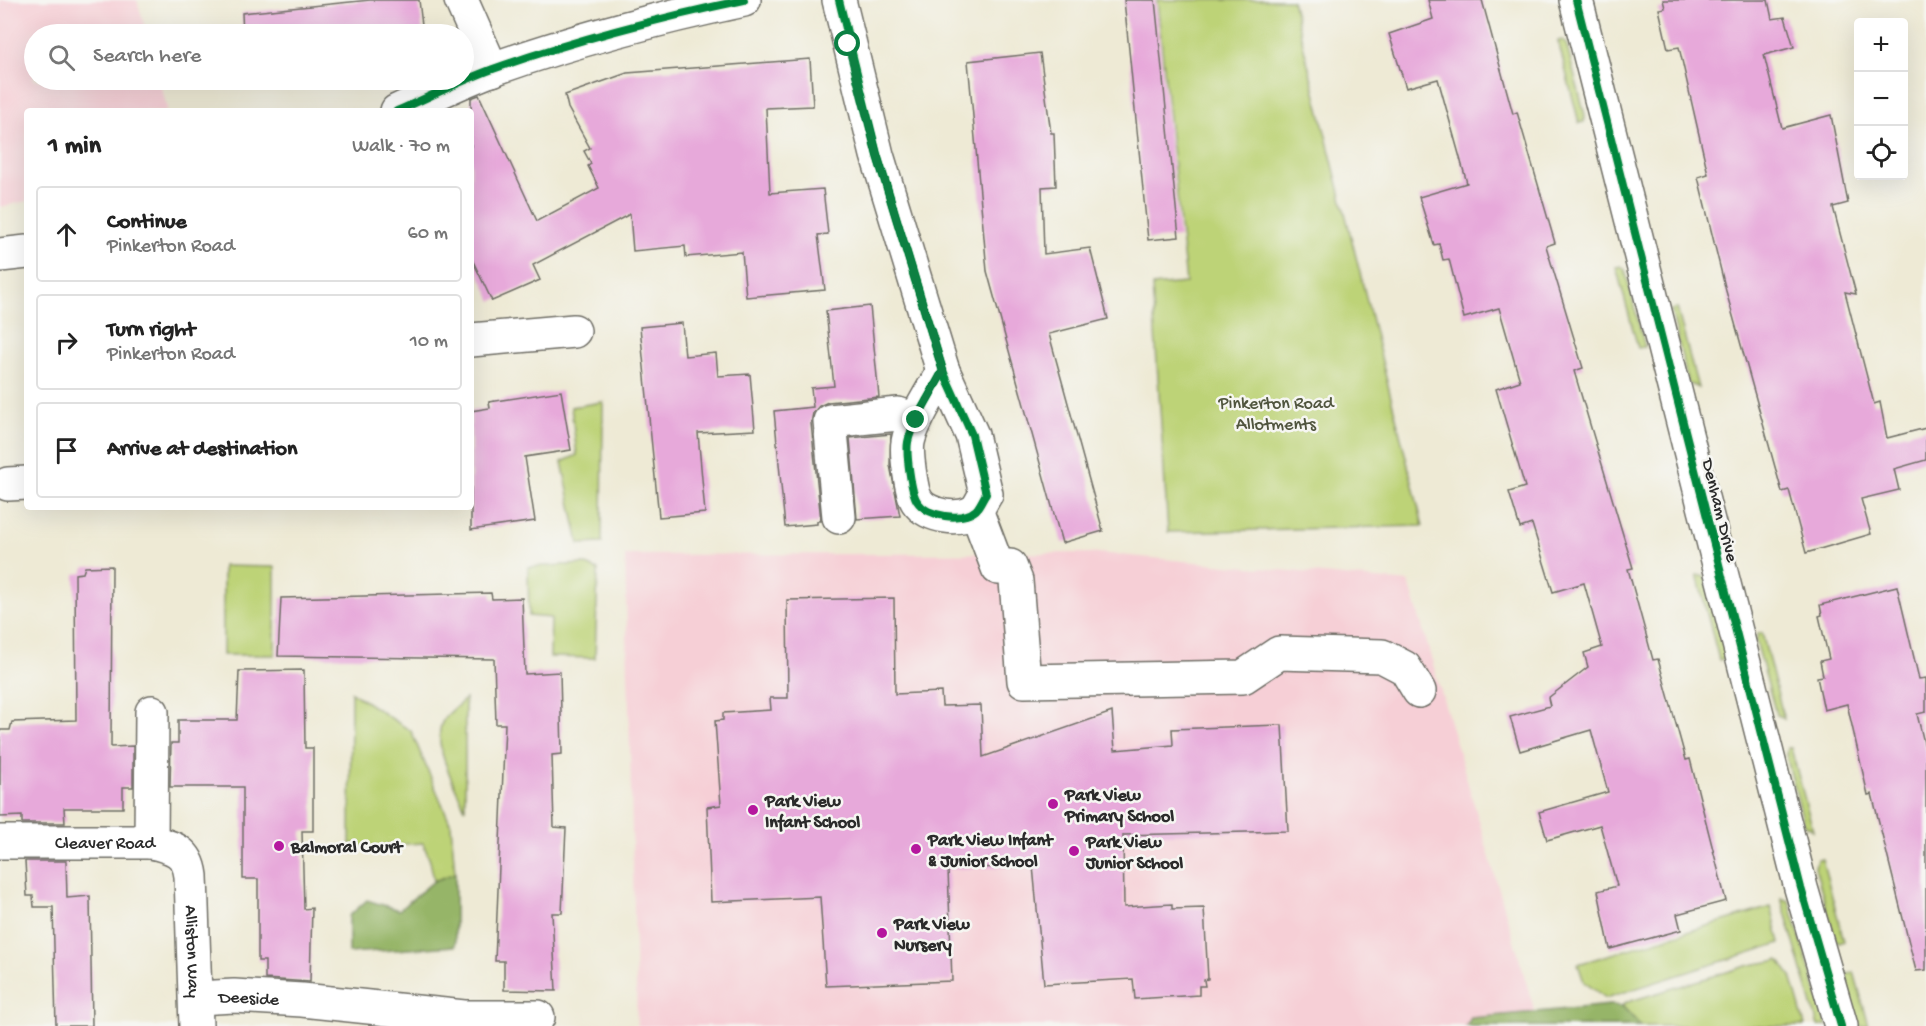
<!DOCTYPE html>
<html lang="en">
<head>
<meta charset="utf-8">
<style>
  body { margin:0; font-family:"Gochi Hand",sans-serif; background:#f6f6f6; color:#222 }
  .controls { position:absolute; right:18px; top:18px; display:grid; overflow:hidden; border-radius:6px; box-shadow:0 6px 24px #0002 }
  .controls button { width:54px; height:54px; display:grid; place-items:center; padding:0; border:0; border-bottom:2px solid #e0e0e0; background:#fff; color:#222; font:30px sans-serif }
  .stop { position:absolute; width:18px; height:18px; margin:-14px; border:4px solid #0b8043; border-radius:50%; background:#fff }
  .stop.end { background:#0b8043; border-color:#fff; box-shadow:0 2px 6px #0008 }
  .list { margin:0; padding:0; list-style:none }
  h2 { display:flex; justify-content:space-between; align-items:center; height:78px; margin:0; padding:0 24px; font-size:26px }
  h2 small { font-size:20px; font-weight:400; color:#767676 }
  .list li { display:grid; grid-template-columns:39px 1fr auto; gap:18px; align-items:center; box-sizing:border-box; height:96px; margin:0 12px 12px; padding:0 12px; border:2px solid #e0e0e0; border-radius:6px }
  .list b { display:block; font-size:22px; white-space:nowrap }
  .list p { margin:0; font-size:20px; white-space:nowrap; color:#767676 }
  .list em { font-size:20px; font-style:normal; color:#767676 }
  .icon { flex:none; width:33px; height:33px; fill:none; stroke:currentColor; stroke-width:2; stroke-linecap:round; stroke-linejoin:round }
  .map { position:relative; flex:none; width:1926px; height:1026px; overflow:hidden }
  .search { position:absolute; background:#fff; box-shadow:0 6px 24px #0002; left:24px; top:24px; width:450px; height:66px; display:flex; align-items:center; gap:15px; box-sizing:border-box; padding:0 21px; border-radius:33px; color:#767676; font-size:22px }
  .panel { position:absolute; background:#fff; box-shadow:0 6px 24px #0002; left:24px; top:108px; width:450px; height:402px; border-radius:6px }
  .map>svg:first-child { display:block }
</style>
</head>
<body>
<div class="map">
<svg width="1926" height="1026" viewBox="0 0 1926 1026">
  <rect width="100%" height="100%" fill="#f6f6f2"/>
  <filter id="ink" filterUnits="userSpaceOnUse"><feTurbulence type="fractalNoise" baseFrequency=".0167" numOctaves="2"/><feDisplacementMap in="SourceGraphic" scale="12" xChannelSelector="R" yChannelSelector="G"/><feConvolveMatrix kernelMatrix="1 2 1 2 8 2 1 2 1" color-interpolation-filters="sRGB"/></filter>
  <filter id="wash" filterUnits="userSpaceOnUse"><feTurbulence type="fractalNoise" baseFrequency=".008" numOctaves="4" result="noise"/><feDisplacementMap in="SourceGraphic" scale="24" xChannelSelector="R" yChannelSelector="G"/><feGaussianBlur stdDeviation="1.35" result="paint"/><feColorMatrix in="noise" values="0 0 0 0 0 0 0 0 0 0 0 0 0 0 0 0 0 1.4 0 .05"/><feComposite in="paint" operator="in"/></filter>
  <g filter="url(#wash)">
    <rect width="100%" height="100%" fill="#eeead5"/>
    <g fill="#f6cfd6">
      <path d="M0 0H137L147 34H34V80H159L168 111H27V201L0 207Z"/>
      <path d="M1099 553 1409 582 1539 1026H637L625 555Z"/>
    </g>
    <g fill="#bdd377" stroke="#747f51" stroke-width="1.5">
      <path d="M1157 0H1292L1423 526 1168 532 1152 286 1186 283Z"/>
      <path d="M1562 40 1566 43 1585 115 1584 122 1579 123 1558 41Z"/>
      <path d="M1621 266 1625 270 1645 347 1638 348 1616 267Z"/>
      <path d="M1677 308 1698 388 1688 383 1671 310Z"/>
      <path d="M603 402 602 543 579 544 562 462 577 455 571 407Z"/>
      <path d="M584 564 598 570 595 658 550 657 551 618 529 616 528 567Z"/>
      <path d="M223 566 275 567V655H223Z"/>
      <path d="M1697 575 1705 577 1725 651 1724 659 1719 660Z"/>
      <path d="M1758 633H1762L1784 719 1776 714 1756 641Z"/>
      <path d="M351 692 411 731 451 825 455 873 434 881 430 861 423 843 362 847 359 843 350 845Z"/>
      <path d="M465 699V809C456 787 429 741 444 719 449 712 459 705 465 699Z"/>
      <path d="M1787 748H1791L1813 830 1804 824 1786 755Z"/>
      <path d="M1817 859H1822L1844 941 1839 943 1835 939 1815 867Z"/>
      <path d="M1781 898 1789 901 1827 1026H1818Z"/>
      <path d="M1771 907 1780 943 1606 998 1584 982 1578 964Z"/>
      <path d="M1779 960 1791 976 1805 1026H1641L1622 1006 1624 1003 1750 965Z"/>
      <path d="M1854 972 1869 1026H1859L1845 979 1848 974Z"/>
    </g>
    <g fill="#96b568" stroke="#60704a" stroke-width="1.5">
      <path d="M455 873V946L349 953V916L367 900 399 910 434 881Z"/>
      <path d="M1610 1005 1622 1006 1641 1026H1466L1471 1018Z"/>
    </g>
    <g id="blocks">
      <g fill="#e7a9da">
        <path d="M370 0H419L423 34H243L242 13Z"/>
        <path d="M1124 0H1155L1179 237 1148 240Z"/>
        <path d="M1428 0H1482L1513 114 1517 112 1555 243 1546 246 1583 368 1574 371 1633 568 1628 569 1653 660 1658 659 1686 760 1690 759 1726 901 1677 914 1681 930 1610 949 1598 891 1617 886 1600 825 1547 840 1539 812 1608 792 1591 730 1520 751 1510 717 1550 706 1548 698 1588 667 1584 653 1602 647 1584 583 1553 592 1532 524 1520 528 1509 492 1525 487 1496 389 1520 381 1499 308 1464 318 1449 259 1443 260 1439 244 1434 245 1419 197 1467 183 1438 79 1406 88 1389 34 1433 19Z"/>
        <path d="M1663 0H1768L1772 19 1785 17 1794 47 1764 55 1782 128 1831 115 1848 203 1833 207 1856 294 1845 292 1874 404 1880 402 1887 438 1926 428V460L1894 469 1899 490 1861 499 1871 534 1806 553 1789 490 1782 492 1726 291 1698 177 1708 174 1679 47 1668 49 1659 9 1665 8Z"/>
        <path d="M1040 53 1051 133H1054L1056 186 1042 187 1044 254 1090 248 1108 319 1049 334 1103 531 1062 543 987 271 968 61Z"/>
        <path d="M810 59 813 106 766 108 770 193 823 189 828 234 818 235 825 290 746 297 742 252 686 257 685 246 633 251 630 214 533 265 540 280 492 301 471 257V98L479 95 537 221 599 188 588 166 591 164 584 151 590 148 568 108 565 95 627 73Z"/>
        <path d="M870 306 879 397 828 402 819 406 813 413 811 423 821 521H817V524L785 527 774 411 813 407 811 388 834 386 826 311Z"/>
        <path d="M682 323 685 356 716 353 718 376 750 374 755 430 698 433 705 513 659 517 640 327Z"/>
        <path d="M561 391 571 450 525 457 535 521 471 530V411L490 408 489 402Z"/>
        <path d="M891 434 890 465 900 516 857 519 850 438Z"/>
        <path d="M112 566 111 747 133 746V787H123V808H64L65 823H22V816L0 817V730H10L12 722 76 720 75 574 83 573 85 567Z"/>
        <path d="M1897 586 1919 679 1926 678V712L1917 714 1926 751V970L1916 971 1872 794 1868 795 1847 704 1824 710 1817 677 1823 676 1820 661 1829 659 1819 616 1822 615 1820 605Z"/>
        <path d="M491 593 492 599 522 598 525 674 560 672 562 754 552 755 554 827 566 828 562 913H552L556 991 504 990V961H495L505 724H496L494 659 278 656 281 598Z"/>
        <path d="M894 598 895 694 941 692 942 706 981 705 983 757 1112 712 1115 750 1173 745 1172 729 1282 725 1288 831 1123 835 1124 907 1172 904V909L1204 908 1208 979 1204 980 1205 986H1199V995L1135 999 1133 979 1044 984 1033 866 948 869 952 981 826 986 820 897 711 902 707 807 721 805 715 721 723 720V713L771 710 770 698H788L787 600Z"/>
        <path d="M304 670 305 748H313V831H302L304 909 312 908 310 982 265 979V961H258V879H243V787H170L171 743H178V720H237L239 671Z"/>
        <path d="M25 861H66L67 898 90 896 92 1026H56L53 907H34L33 896H27Z"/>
      </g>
    </g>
  </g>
  <g filter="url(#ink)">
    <use href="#blocks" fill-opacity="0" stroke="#6f6e66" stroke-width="1.5"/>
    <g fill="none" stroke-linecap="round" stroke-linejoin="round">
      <defs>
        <g id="minor">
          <path d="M461 0 492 70"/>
          <path d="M839 0 877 155 943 371"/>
          <path d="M1576 0 1801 888 1841 1026"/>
          <path d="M397 111C429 97 460 81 493 69 575 40 659 18 744 0"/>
          <path d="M0 255 27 252"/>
          <path d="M471 340 574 331"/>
          <path d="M943 371 972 435 986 494C983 498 980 506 976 510 962 522 927 517 917 501 911 492 906 453 908 442 912 421 933 391 943 371Z"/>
          <path d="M8 484 27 483"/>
          <path d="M976 510 998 568 1010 566 1016 581 1024 681 1243 677 1279 653 1382 656 1405 668 1419 691"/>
          <path d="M839 517 830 421 898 414 916 420"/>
          <path id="s1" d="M0 842H151C173 847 188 851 191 876L196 1026"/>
          <path d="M151 842 152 712"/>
          <path id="s2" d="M197 998 234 996 302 1000 464 1017H538"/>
        </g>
      </defs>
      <use href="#minor" stroke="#6f6e66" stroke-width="36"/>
      <use href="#minor" stroke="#fff" stroke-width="33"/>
      <defs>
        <g id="cycleway">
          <path d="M839 0 877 155 943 371"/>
          <path d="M1576 0 1801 888 1841 1026"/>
          <path d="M397 111C429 97 460 81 493 69 575 40 659 18 744 0"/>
          <path d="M943 371 972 435 986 494C983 498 980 506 976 510 962 522 927 517 917 501 911 492 906 453 908 442 912 421 933 391 943 371Z"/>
        </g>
      </defs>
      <use href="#cycleway" stroke="#f6f6f2" stroke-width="11"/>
      <use href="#cycleway" stroke="#00873e" stroke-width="8"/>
    </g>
  </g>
  <g fill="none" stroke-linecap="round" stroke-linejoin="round" filter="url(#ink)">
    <path stroke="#0b8043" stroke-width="8" d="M848 44 877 155 943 371 916 420"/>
  </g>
  <g fill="#b5179e" stroke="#f6f6f2" stroke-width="2">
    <circle cx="1053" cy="804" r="6"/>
    <circle cx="753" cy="810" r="6"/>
    <circle cx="279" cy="846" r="6"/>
    <circle cx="916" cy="849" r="6"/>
    <circle cx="1074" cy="851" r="6"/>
    <circle cx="882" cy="933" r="6"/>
  </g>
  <g text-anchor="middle" stroke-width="5" stroke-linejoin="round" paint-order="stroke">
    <g font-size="18" fill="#50553e" stroke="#f6f6f2">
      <text x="1276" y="408">Pinkerton Road<tspan x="1276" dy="21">Allotments</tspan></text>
    </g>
    <g font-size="18" fill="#2b2b2b" stroke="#f6f6f2">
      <text transform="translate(1721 510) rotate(76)" y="6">Denham Drive</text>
      <text dy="6" stroke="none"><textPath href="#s1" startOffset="105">Cleaver Road</textPath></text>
      <text dy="6" stroke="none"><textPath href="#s1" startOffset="284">Alliston Way</textPath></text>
      <text dy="6" stroke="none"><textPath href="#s2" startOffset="52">Deeside</textPath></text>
    </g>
    <g font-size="18" font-weight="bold" fill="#2b2b2b" stroke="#f6f6f2" text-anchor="start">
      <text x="1065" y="800">Park View<tspan x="1065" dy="21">Primary School</tspan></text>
      <text x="765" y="806">Park View<tspan x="765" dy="21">Infant School</tspan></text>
      <text x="928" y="845">Park View Infant<tspan x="928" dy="21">&amp; Junior School</tspan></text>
      <text x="1086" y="847">Park View<tspan x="1086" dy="21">Junior School</tspan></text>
      <text x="291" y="852">Balmoral Court</text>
      <text x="894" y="929">Park View<tspan x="894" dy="21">Nursery</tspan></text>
    </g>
  </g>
</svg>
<div class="controls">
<button>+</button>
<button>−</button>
<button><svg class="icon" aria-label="locate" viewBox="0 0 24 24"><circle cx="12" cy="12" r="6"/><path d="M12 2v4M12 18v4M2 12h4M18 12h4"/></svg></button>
</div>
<div class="stop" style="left:848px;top:44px"></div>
<div class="stop end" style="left:916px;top:420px"></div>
<div class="search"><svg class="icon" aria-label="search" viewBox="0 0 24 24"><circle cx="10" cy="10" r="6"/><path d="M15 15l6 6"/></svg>Search here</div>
<section class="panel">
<h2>1 min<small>Walk · 70 m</small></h2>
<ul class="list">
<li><svg class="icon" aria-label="ahead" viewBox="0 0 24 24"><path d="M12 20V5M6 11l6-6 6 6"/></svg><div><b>Continue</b><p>Pinkerton Road</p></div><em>60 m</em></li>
<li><svg class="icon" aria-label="right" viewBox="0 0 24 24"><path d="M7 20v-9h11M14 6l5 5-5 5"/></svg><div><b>Turn right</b><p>Pinkerton Road</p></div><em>10 m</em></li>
<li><svg class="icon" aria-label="arrive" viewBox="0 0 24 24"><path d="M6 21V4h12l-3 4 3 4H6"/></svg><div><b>Arrive at destination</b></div></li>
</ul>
</section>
</div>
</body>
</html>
